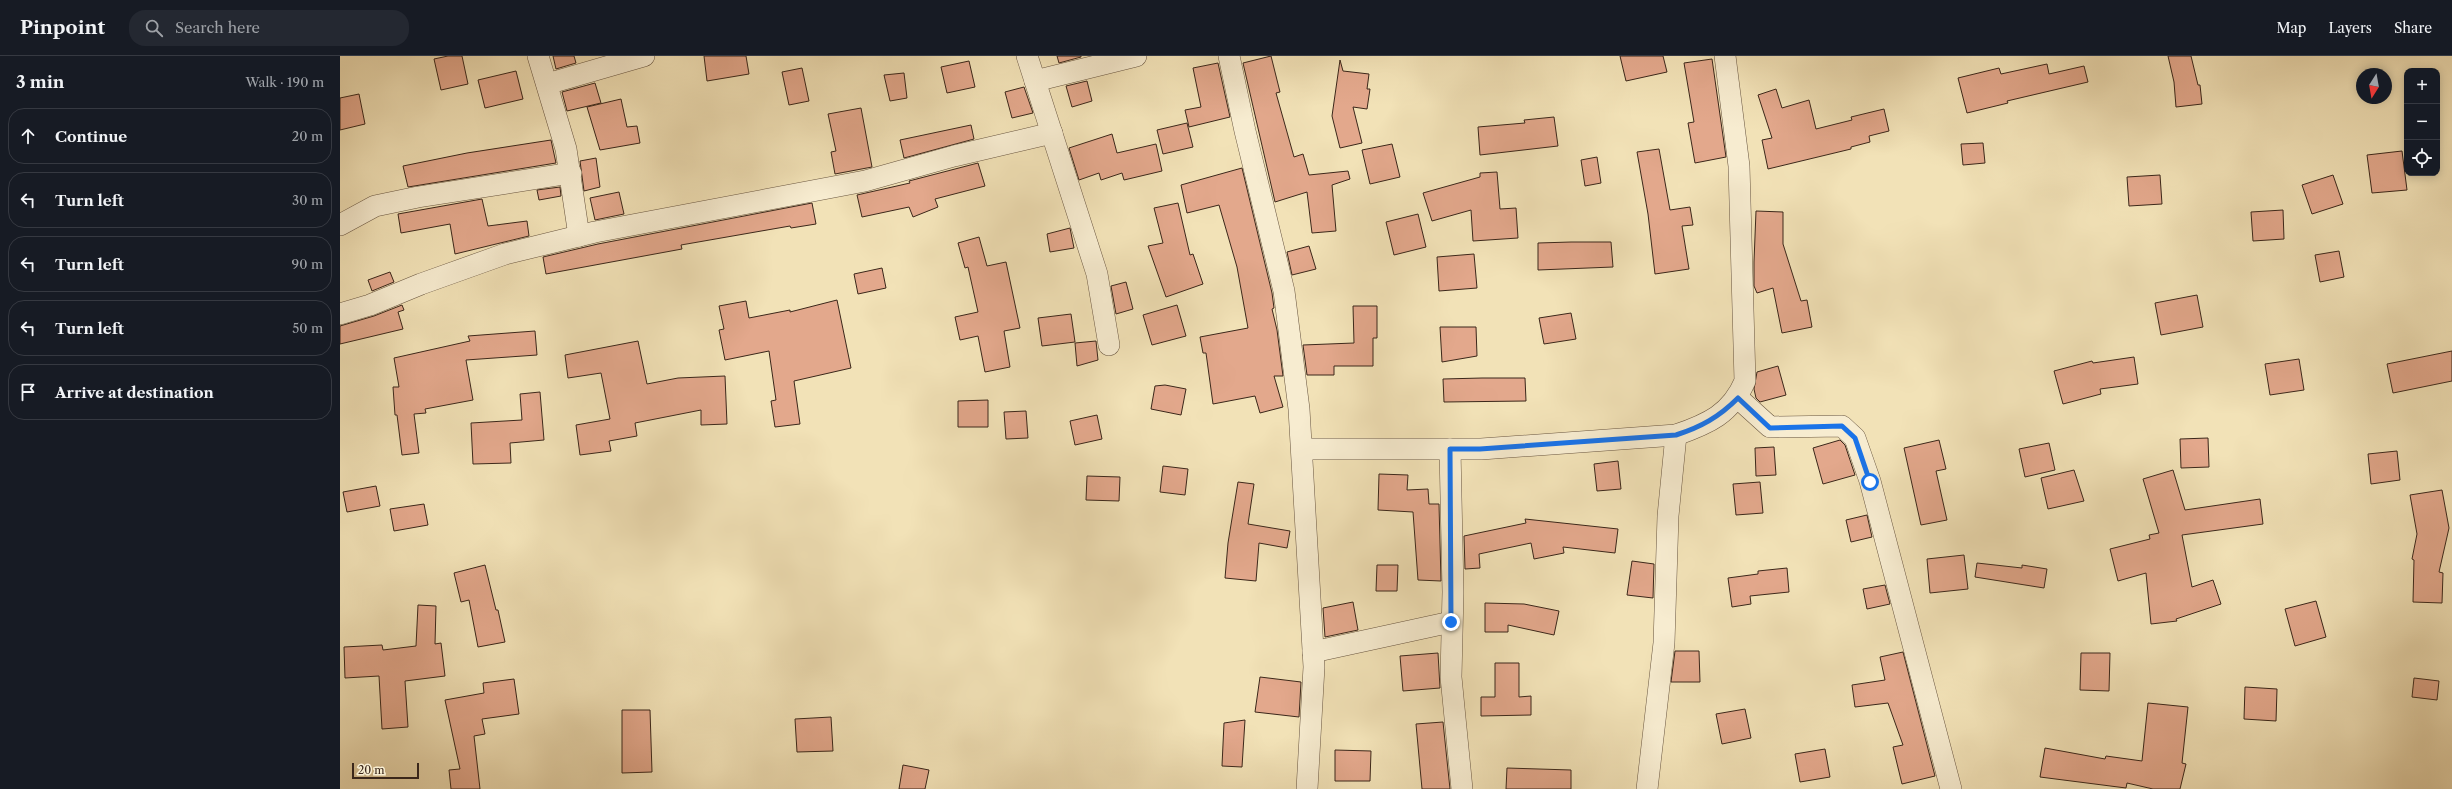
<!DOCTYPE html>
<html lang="en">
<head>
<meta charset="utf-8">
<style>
  body { margin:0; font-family:"Libre Caslon Text",serif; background:#242831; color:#f1f3f6 }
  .controls { position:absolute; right:12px; top:12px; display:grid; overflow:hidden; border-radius:8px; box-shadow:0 2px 10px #0003 }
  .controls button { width:36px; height:36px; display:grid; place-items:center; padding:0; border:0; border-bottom:1px solid #363941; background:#171b24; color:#f1f3f6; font:20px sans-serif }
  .compass { position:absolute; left:2016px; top:12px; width:36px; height:36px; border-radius:50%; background:#171b24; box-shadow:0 2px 10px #0003; rotate:191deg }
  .scale { position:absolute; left:12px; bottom:10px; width:67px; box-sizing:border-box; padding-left:4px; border:2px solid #3b271a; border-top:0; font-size:11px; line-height:14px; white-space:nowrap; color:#3b271a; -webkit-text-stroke:3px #f7ecd0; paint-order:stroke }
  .stop { position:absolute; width:12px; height:12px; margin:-9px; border:3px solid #1a73e8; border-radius:50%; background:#fff }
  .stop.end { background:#1a73e8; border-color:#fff; box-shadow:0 1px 4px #0008 }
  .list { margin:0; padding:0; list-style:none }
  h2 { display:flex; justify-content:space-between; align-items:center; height:52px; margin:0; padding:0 16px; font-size:17px }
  h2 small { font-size:13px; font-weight:400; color:#9ea1a6 }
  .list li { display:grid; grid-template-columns:26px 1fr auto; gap:12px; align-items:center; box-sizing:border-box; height:56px; margin:0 8px 8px; padding:0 8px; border:1px solid #363941; border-radius:16px }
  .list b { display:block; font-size:15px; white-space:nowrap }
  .list em { font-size:13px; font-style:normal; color:#9ea1a6 }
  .icon { flex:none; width:22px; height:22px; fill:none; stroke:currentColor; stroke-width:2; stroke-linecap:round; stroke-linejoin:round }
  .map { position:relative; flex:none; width:2112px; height:733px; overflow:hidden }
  header { display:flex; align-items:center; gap:24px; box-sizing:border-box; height:56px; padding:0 20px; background:#171b24; border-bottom:1px solid #363941 }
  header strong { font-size:19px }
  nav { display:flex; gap:22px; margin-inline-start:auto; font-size:14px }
  .search { width:280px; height:36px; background:#242831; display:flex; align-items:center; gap:10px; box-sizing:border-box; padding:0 14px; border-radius:16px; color:#9ea1a6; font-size:15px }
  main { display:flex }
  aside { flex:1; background:#171b24 }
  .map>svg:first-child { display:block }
</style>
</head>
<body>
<header>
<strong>Pinpoint</strong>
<div class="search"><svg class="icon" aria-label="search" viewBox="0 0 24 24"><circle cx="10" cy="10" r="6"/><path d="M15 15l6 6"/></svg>Search here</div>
<nav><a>Map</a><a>Layers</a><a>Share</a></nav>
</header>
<main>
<aside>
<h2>3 min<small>Walk · 190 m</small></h2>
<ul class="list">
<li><svg class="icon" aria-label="ahead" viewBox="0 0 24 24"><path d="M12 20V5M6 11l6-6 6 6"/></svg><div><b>Continue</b></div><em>20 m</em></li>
<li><svg class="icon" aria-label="left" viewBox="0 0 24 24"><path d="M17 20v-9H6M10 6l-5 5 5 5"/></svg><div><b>Turn left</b></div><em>30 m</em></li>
<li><svg class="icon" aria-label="left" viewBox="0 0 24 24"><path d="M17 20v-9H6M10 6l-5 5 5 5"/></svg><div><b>Turn left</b></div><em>90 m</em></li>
<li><svg class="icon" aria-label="left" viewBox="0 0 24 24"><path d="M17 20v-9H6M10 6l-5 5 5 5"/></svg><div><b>Turn left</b></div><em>50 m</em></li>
<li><svg class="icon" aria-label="arrive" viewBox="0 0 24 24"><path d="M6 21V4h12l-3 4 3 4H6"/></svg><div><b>Arrive at destination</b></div></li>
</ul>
</aside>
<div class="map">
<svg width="2112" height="733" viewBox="0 0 2112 733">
  <rect width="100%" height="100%" fill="#f2e2b7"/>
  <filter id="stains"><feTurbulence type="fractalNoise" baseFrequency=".005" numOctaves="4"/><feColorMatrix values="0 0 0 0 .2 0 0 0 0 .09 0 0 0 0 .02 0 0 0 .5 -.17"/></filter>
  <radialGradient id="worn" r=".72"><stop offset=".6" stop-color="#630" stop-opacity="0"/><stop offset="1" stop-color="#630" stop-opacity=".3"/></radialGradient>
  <g fill="#e3a88c" stroke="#3b271a">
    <path d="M108 0H122L128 28 101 34 94 3Z"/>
    <path d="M213 0H234L236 7 216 13Z"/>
    <path d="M364 0H406L409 18 367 25Z"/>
    <path d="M717 0H741V1L719 7Z"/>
    <path d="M931 0 940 36 936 37 954 101 963 98 969 119 1008 115 1010 123 992 129 996 175 972 177 967 136 935 146 903 7Z"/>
    <path d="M1280 0H1323L1327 16 1286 25Z"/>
    <path d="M1828 0H1851L1858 29H1860L1862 48 1836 51 1834 26Z"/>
    <path d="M1372 3 1386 101 1355 107 1348 67 1354 66 1344 7Z"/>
    <path d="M1000 4 1003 15 1029 18 1027 33H1030L1027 53 1013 51 1022 87 1000 92 992 60Z"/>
    <path d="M629 5 635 31 607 37 601 11Z"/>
    <path d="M878 7 890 61 849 71 845 54 861 51 853 12Z"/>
    <path d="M1707 8 1709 18 1744 10 1748 26 1667 45 1668 47 1627 57 1618 22 1659 12 1661 18Z"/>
    <path d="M462 12 469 45 449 49 442 16Z"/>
    <path d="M176 15 183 43 145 52 138 24Z"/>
    <path d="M564 17 567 42 550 45 544 19Z"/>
    <path d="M747 25 752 45 732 51 726 30Z"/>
    <path d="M255 27 261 47 227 55 222 36Z"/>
    <path d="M684 31 693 57 672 62 665 36Z"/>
    <path d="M1436 33 1442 52 1469 44 1476 73 1512 64 1511 61 1544 53 1549 75 1529 80 1530 86 1511 91V93L1428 113 1422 84 1432 82 1418 39Z"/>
    <path d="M19 38 25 68 0 74V42Z"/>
    <path d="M281 43 287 71 297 70 300 87 260 94 247 51Z"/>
    <path d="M521 52 532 111 495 118 491 96 496 95 488 58Z"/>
    <path d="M1214 61 1218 90 1140 99 1138 71 1185 67 1184 64Z"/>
    <path d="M847 67 853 91 823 98 817 74Z"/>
    <path d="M631 69 634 83 564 102 560 84Z"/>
    <path d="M772 78 777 97 816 88 822 115 784 124 782 117 761 124 759 117 739 124 729 92Z"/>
    <path d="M211 84 216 107 68 131 63 110 127 97Z"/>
    <path d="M1643 87 1645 107 1623 109 1621 88Z"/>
    <path d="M1052 88 1060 121 1030 128 1022 94Z"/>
    <path d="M1319 93 1330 154 1350 151 1353 169 1342 170 1349 213 1315 218 1308 158 1297 96Z"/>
    <path d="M2062 95 2067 134 2032 137 2027 99Z"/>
    <path d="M1257 101 1261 127 1245 130 1241 104Z"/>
    <path d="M256 102 260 131 244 135 240 105Z"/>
    <path d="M638 107 645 130 595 143 598 151 573 161 569 151 522 161 517 139 570 127 569 125Z"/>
    <path d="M902 112 932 237 934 252 932 253 937 274 943 320H934L943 351 920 357 915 340 873 348 866 297H863L860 281 908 272 897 211 879 149 847 157 841 129Z"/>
    <path d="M1157 116 1160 153 1176 152 1178 182 1133 185 1131 154 1092 165 1083 137 1140 121V117Z"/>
    <path d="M1820 119 1822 148 1789 150 1787 121Z"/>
    <path d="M1993 119 2003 148 1972 158 1962 129Z"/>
    <path d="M220 131 221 140 199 144 197 134Z"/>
    <path d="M279 136 284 158 255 164 250 142Z"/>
    <path d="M142 143 148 170 187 165 189 180 115 198 110 168 61 177 58 158Z"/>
    <path d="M472 147 476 168 451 172 450 170 341 189 342 193 206 218 203 201 258 188Z"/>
    <path d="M838 147 850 199 853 198 863 228 826 241 808 190 823 187 814 152Z"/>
    <path d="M1943 154 1944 183 1913 185 1911 156Z"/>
    <path d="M1416 155 1443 156V188L1461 245 1467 244 1472 271 1442 277 1433 232 1417 237 1414 230V206Z"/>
    <path d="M1078 158 1086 191 1054 199 1046 166Z"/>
    <path d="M730 172 734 192 710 196 707 178Z"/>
    <path d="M639 181 647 210 666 206 680 272 664 275 670 311 645 316 638 280 620 284 615 261 638 256 628 211 625 212 618 187Z"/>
    <path d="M1231 186H1271L1273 211 1198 214V187Z"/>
    <path d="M969 190 976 213 952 219 947 196Z"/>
    <path d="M1999 195 2004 221 1980 226 1975 199Z"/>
    <path d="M1134 198 1137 232 1099 235 1097 201Z"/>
    <path d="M542 212 546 232 518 238 514 218Z"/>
    <path d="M50 216 54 226 32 235 28 224Z"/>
    <path d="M786 226 793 253 776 258 771 230Z"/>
    <path d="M1857 239 1863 271 1821 279 1815 247Z"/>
    <path d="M497 244 511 312 454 325 460 368 435 371 431 345 436 344 429 295 385 304 379 274 384 273 379 250 406 245 409 262 450 254V256Z"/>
    <path d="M62 249 64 254 58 256 63 273 0 288V270L34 260Z"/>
    <path d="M837 249 846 280 812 289 803 259Z"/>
    <path d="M1013 250H1037V282H1033V310H994V319H967L963 289 1014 287Z"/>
    <path d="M1231 257 1236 283 1204 288 1199 262Z"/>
    <path d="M731 258 735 286 702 290 698 262Z"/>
    <path d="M1100 271H1136L1137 300 1102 306Z"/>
    <path d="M195 275 197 299 126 304 133 344 85 353 86 357 74 358 79 397 62 399 57 359H55L53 331H59L54 302 130 285 128 280Z"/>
    <path d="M298 285 307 328 338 322 385 320 387 368 361 369V354L295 367 297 380 269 385 271 395 240 399 236 369 270 363 261 317 228 322 225 299Z"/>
    <path d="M756 285 758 304 737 310 735 287Z"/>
    <path d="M2112 295V325L2053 337 2047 308Z"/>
    <path d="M1794 301 1798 328 1760 333 1761 338 1723 348 1714 315 1752 305 1753 307Z"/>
    <path d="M1959 303 1964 334 1930 339 1925 308Z"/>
    <path d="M1438 310 1446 339 1420 346 1416 342 1414 333 1417 316Z"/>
    <path d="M1142 322H1185L1186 345 1104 346 1103 323Z"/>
    <path d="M825 329 846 333 841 359 811 353 815 330Z"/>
    <path d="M200 336 204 384 170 387 171 407 133 408 131 367 182 364 180 338Z"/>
    <path d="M648 344V371H618V345Z"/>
    <path d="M686 355 688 382 666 383 664 356Z"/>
    <path d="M757 359 762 383 735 389 730 365Z"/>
    <path d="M1868 382 1869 411 1841 412 1840 383Z"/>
    <path d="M1500 384 1505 389 1515 419 1483 428 1473 392Z"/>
    <path d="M1599 384 1606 413 1596 415 1607 464 1581 469 1564 392Z"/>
    <path d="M1709 387 1715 414 1685 421 1679 393Z"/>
    <path d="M1434 391 1436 419 1416 420 1415 392Z"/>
    <path d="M2057 395 2060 424 2031 428 2028 398Z"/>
    <path d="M1278 405 1281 433 1257 435 1254 408Z"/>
    <path d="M823 410 848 413 845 439 820 436Z"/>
    <path d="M1734 414 1744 445 1708 453 1701 422Z"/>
    <path d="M1833 414 1845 454 1920 443 1923 468 1842 479 1852 531 1873 524 1881 548 1836 563 1837 565 1811 568 1806 517 1778 525 1770 493 1810 483 1809 479 1819 477 1803 423Z"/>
    <path d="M1039 418 1068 419 1067 434 1088 433 1089 448H1099L1101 525 1078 524 1073 456 1038 454Z"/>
    <path d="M747 420 780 421 779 445 746 444Z"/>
    <path d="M898 426 914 428 908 468 950 475 947 492 919 487 916 525 885 522 888 487Z"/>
    <path d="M1420 426 1423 457 1396 459 1393 428Z"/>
    <path d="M36 430 40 450 7 456 3 436Z"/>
    <path d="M2102 434 2109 472 2099 516 2103 517 2102 547 2073 546 2074 504 2072 503 2077 478 2070 439Z"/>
    <path d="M84 448 88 469 54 475 50 453Z"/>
    <path d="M1527 459 1532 481 1511 486 1506 464Z"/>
    <path d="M1185 463 1278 473 1275 497 1223 491 1224 497 1194 503 1191 487 1139 498 1140 512 1125 513 1124 480 1186 467Z"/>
    <path d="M1624 499 1628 533 1590 537 1587 503Z"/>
    <path d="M1292 505 1314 508 1313 542 1287 539Z"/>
    <path d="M1637 507 1682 512V509L1707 513 1704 532 1635 521Z"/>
    <path d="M145 509 156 554H158L165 586 138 591 129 544 121 546 114 517Z"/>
    <path d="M1037 509H1058L1057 535H1036Z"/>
    <path d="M1447 512 1449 536 1410 540 1411 548 1392 551 1388 522 1418 518V515Z"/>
    <path d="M1545 529 1550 548 1527 553 1523 533Z"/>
    <path d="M1976 545 1986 581 1955 590 1945 553Z"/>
    <path d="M1013 546 1018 574 985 581 983 552Z"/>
    <path d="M1145 547 1184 548 1219 555 1214 579 1168 569V576H1145Z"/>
    <path d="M78 549 96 550 95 588 101 587 105 620 65 625 68 671 42 673 39 620 5 622 4 591 42 589 43 594 76 590Z"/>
    <path d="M1335 595H1359L1360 626H1331Z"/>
    <path d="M1563 596 1595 720 1562 728 1553 691 1563 689 1548 647 1515 651 1512 629 1545 624 1540 601Z"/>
    <path d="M1098 597 1100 632 1063 635 1060 600Z"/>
    <path d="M1741 597H1770L1769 635 1740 634Z"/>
    <path d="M1155 607H1179V641L1191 640V659L1141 660V641H1155Z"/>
    <path d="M920 621 961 626 959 661 915 656Z"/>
    <path d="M2074 622 2099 625 2097 644 2072 641Z"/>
    <path d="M174 623 179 658 142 663 145 678 134 680 140 733H111L109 714 120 713 105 644 144 637 143 627Z"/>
    <path d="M1905 631 1937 633 1936 665 1904 663Z"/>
    <path d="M1808 647 1848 651 1842 707 1846 708 1840 733H1813L1787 727 1786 732 1700 721 1705 692 1765 703 1766 700 1802 705Z"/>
    <path d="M1405 653 1411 682 1382 688 1376 658Z"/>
    <path d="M282 654H310L312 716 282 717Z"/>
    <path d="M491 661 493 695 457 696 455 663Z"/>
    <path d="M905 664 902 711 882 710 884 667Z"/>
    <path d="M1103 666 1110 733H1082L1076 668Z"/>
    <path d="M1485 693 1490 721 1460 726 1455 698Z"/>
    <path d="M995 694 1031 695 1030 725H995Z"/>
    <path d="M563 709 589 714 585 733H559Z"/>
    <path d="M1167 712 1231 714V733H1166Z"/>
  </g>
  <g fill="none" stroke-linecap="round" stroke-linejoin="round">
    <defs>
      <g id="street">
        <path d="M198 0 226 93 239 180"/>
        <path d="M687 0 757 218 769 289"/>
        <path d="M889 0 905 75 944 235 959 353 974 611 967 733"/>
        <path d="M695 25 796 0"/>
        <path d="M207 28 304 0"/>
        <path d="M0 169 35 150 78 141 231 117"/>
        <path d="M0 258 30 249 81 228 165 198 255 176 525 125 614 100 712 77"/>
        <path d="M1398 342 1430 371 1502 370 1515 382 1530 425 1611 733"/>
        <path d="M962 393H1141L1336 379C1368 368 1391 358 1405 325L1399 110 1385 0"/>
        <path d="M1110 393 1113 536 1111 621 1122 733"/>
        <path d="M973 596 1111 566"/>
        <path d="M1307 733 1324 587 1328 460 1336 379"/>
      </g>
    </defs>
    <use href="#street" stroke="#695641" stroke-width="22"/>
    <use href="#street" stroke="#f7ecd0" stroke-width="21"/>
  </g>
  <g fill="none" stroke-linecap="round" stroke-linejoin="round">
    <path stroke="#1a73e8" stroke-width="5" d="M1111 566 1110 393H1140L1336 379C1361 371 1379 361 1398 342L1430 372 1502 370 1515 382 1530 426"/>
  </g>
  <rect width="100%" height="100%" filter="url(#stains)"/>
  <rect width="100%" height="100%" fill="url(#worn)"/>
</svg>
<div class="controls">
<button>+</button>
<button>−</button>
<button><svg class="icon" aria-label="locate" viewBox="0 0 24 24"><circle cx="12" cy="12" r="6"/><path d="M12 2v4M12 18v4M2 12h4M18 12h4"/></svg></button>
</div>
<svg class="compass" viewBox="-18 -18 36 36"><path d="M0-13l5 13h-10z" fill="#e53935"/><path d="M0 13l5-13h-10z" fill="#9ea1a6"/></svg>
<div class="scale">20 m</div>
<div class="stop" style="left:1530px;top:426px"></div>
<div class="stop end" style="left:1111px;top:566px"></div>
</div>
</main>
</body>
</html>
